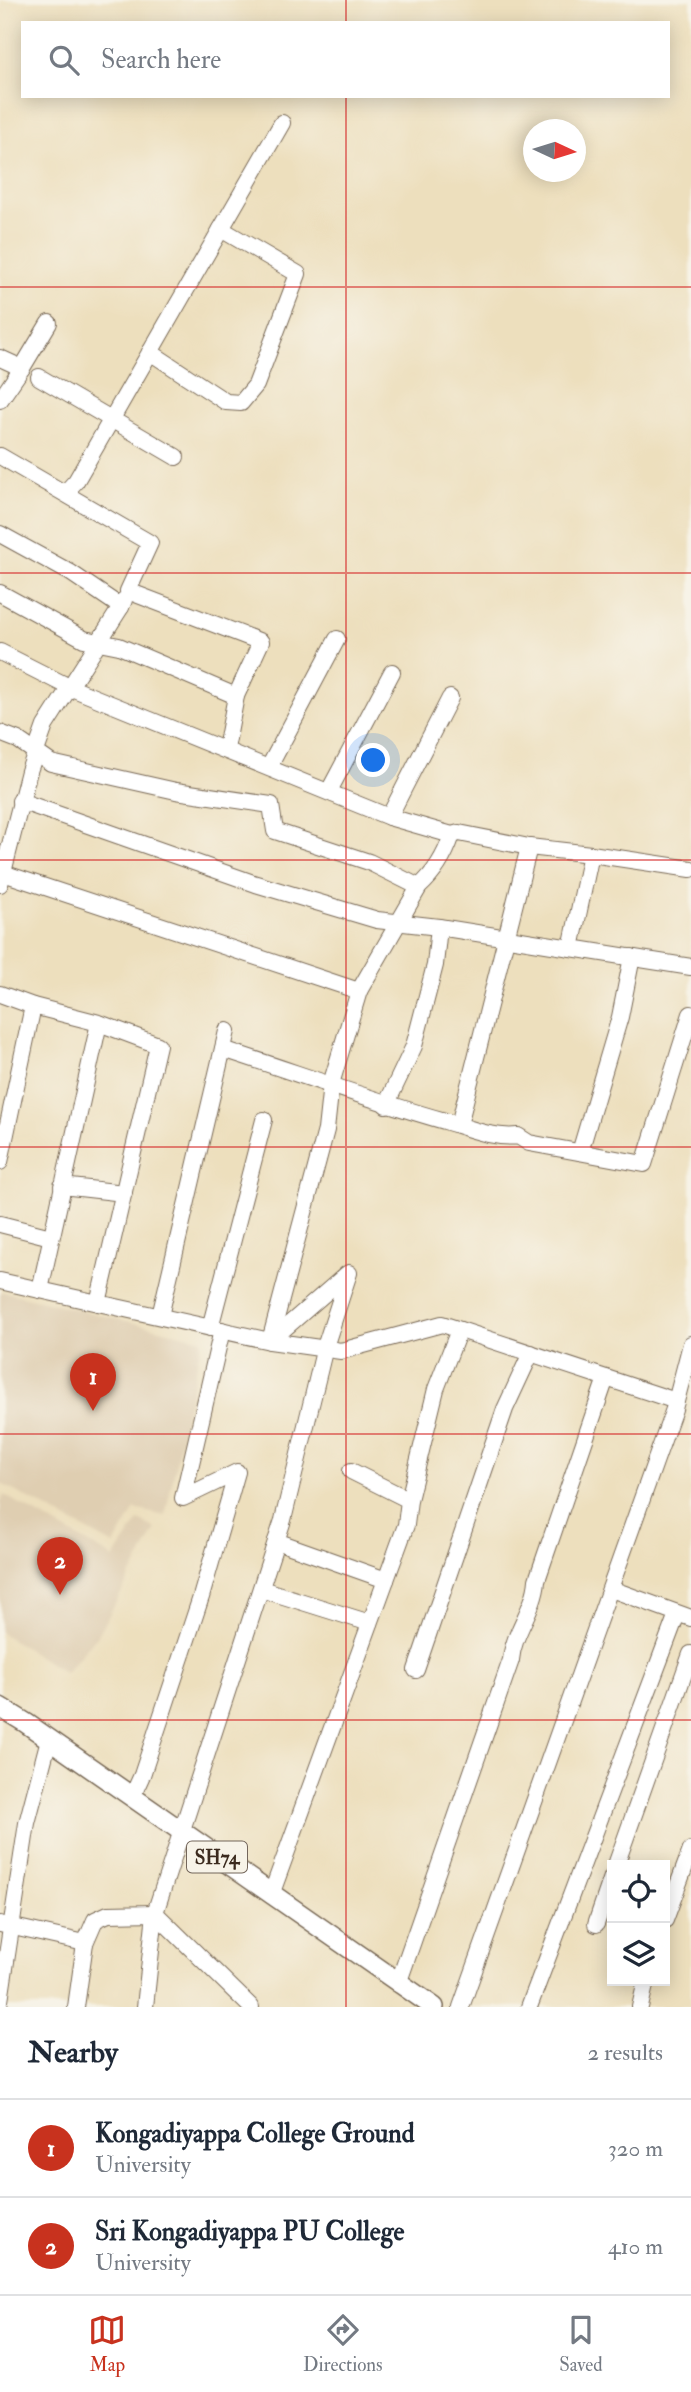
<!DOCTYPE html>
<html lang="en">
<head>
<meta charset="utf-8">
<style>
  body { margin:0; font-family:"IM FELL Double Pica",serif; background:#f2f2f3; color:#1f2937 }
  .controls { position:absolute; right:21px; bottom:21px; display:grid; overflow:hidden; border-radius:0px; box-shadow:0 4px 18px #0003 }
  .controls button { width:63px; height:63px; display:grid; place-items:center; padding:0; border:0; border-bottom:2px solid #e0e1e3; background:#fff; color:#1f2937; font:35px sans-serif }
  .compass { position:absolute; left:523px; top:119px; width:63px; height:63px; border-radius:50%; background:#fff; box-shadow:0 4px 18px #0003; rotate:94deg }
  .you { position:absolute; left:374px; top:761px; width:24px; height:24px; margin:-18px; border:5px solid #fff; border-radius:50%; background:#1a73e8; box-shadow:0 0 0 10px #1a73e833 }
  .badge { display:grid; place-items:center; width:46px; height:46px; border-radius:50%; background:#c8321e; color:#fff; font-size:23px; font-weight:700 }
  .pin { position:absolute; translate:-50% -58px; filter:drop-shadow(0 2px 4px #0008) }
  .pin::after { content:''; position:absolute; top:37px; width:24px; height:21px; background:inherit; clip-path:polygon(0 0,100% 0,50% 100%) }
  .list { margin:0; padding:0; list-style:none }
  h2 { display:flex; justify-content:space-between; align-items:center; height:91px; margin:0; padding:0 28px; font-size:30px }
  h2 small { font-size:23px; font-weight:400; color:#747a83 }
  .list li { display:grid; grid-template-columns:46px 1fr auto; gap:21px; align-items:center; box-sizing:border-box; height:98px; padding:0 28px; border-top:2px solid #e0e1e3 }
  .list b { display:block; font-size:26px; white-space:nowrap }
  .list p { margin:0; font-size:23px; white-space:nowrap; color:#747a83 }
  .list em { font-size:23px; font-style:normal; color:#747a83 }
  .icon { flex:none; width:38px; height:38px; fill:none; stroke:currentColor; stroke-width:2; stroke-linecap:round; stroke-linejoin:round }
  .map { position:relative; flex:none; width:691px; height:2007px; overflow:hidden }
  .search { position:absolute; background:#fff; box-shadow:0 4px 18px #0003; left:21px; right:21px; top:21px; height:77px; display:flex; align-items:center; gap:18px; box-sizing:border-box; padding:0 24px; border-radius:0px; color:#747a83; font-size:26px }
  .sheet { height:287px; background:#fff }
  nav { display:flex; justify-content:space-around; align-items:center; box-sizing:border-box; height:98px; border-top:2px solid #e0e1e3; background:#fff; font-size:19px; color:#747a83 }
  nav a { display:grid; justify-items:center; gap:4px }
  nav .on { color:#c8321e }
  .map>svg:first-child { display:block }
</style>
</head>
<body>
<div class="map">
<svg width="691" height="2007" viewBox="0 0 691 2007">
  <rect width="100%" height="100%" fill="#f7f3e8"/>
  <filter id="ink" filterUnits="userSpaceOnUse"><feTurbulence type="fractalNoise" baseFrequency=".0143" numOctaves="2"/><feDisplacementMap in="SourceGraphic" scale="14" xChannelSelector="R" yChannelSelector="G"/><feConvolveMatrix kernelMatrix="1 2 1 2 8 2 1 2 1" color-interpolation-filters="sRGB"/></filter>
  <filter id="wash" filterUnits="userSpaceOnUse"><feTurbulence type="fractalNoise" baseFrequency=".00686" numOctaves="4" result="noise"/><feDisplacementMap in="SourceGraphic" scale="28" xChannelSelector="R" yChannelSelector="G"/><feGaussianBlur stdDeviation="1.57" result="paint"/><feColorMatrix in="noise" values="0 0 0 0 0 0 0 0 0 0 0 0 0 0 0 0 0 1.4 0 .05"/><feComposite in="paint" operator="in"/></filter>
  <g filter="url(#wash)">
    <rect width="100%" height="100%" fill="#eddfbd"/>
    <g fill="#dfceb1">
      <path d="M0 1291 202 1339 165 1516 135 1509 114 1545 0 1483Z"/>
      <path d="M4 1495 114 1558 139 1520 156 1529 98 1635 65 1673 0 1632V1503Z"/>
    </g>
  </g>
  <g filter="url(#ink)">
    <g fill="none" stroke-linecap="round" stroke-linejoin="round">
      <defs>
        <g id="minor">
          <path d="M150 352 226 402 241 403 256 385 298 274 221 229"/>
          <path d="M0 358 22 368 0 400"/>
          <path d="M22 368 49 323"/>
          <path d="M39 377 176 457"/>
          <path d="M0 456 150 543 128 591 261 642 236 696 226 749"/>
          <path d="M65 493 76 481 282 123"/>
          <path d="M0 534 71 573 121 607 124 600"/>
          <path d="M0 593 84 639 119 646 236 696"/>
          <path d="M0 652 69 687 389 817"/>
          <path d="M450 698 389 817 452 835 459 833 529 847 591 854 691 869"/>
          <path d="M0 733 18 740 51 763 176 791 271 805 275 831 369 862 419 887"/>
          <path d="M269 767 337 639"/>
          <path d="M329 791 392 672"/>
          <path d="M20 801 256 884 377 920 439 927 571 948"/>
          <path d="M591 854 571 948 691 967"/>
          <path d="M3 873 359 991 331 1084 326 1130 270 1341 98 1303"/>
          <path d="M0 884 29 771 45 726 121 607"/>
          <path d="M359 991 419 887C435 873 445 856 452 835"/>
          <path d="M0 994 33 1006 99 1023 158 1045 98 1303 40 1290"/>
          <path d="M223 1049C297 1073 370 1100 445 1121 468 1128 494 1139 518 1136L529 1143 644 1164 691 1014"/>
          <path d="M386 1105 414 1046 435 965 439 927"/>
          <path d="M459 1125 529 847"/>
          <path d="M580 1152 620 1017 632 957"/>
          <path d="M0 1162 33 1006"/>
          <path d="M62 1186 124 1193"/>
          <path d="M0 1224 51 1237"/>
          <path d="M0 1281 40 1290 99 1023"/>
          <path d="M160 1316 227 1031"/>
          <path d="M210 1328 264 1120"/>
          <path d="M270 1341 341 1351 442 1324 676 1401"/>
          <path d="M270 1341 347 1274"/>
          <path d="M409 1500 436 1389 459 1330"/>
          <path d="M276 1541 386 1580"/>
          <path d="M261 1589 370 1623"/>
          <path d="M611 1589 691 1618"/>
          <path d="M416 1670 505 1409 531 1353"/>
          <path d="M132 1797 142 1775 201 1597 237 1472 183 1498 222 1330"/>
          <path d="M616 1865 691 1654"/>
          <path d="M271 1895 406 1525 409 1500 351 1471"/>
          <path d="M665 1920 691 1850"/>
          <path d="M0 1924 85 1943 76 2007"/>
          <path d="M596 1924 612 1877"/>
          <path d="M85 1943 95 1920 108 1914 155 1913 251 2007"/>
          <path d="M398 1984 511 1660C513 1632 535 1609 537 1580L606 1378"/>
          <path d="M0 2001 27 1823 49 1739"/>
          <path d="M145 2007 155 1913 283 1520 325 1347 349 1273"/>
          <path d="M461 2007 674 1409 691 1344"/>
          <path d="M529 2007 677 1614"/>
          <path d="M640 2007 646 1981"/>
        </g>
        <path id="major" d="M0 1707 26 1723 434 2007"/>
      </defs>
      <use href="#minor" stroke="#796956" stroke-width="18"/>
      <use href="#major" stroke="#796956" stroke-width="22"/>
      <use href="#minor" stroke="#fff" stroke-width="16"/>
      <use href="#major" stroke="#fff" stroke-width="19"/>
    </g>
  </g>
  <path fill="none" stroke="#d62828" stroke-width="2" stroke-opacity="0.55" d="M346 0V23M346 96V2007M0 287H691M0 573H691M0 860H691M0 1147H691M0 1434H691M0 1720H691"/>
  <g text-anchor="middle" stroke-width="5" stroke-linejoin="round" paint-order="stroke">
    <rect fill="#f7f3e8" stroke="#73665b" stroke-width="2" x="187" y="1841.5" width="60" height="31" rx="5"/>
    <g font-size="19" font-weight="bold" fill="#3b2a1e">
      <text x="217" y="1864">SH74</text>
    </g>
  </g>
</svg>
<div class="controls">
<button><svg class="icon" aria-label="locate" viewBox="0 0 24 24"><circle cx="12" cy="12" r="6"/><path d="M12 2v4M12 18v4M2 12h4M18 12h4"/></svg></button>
<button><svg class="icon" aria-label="layers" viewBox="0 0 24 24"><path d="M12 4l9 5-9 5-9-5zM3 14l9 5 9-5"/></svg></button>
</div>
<svg class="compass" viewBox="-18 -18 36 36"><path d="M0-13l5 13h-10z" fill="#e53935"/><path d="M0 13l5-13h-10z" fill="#747a83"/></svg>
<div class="you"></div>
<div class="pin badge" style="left:93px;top:1411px">1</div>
<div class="pin badge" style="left:60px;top:1595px">2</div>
<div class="search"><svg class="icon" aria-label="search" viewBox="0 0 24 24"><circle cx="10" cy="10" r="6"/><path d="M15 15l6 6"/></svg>Search here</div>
</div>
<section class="sheet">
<h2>Nearby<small>2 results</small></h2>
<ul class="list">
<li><span class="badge">1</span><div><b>Kongadiyappa College Ground</b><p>University</p></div><em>320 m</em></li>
<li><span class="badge">2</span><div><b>Sri Kongadiyappa PU College</b><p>University</p></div><em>410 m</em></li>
</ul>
</section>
<nav>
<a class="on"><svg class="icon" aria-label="map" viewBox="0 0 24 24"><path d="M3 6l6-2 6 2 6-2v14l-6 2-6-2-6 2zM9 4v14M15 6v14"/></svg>Map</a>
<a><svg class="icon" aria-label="directions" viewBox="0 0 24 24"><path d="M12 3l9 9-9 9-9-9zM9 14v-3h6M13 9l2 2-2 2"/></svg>Directions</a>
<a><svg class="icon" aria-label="saved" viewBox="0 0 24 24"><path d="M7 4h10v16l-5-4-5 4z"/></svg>Saved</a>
</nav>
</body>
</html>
